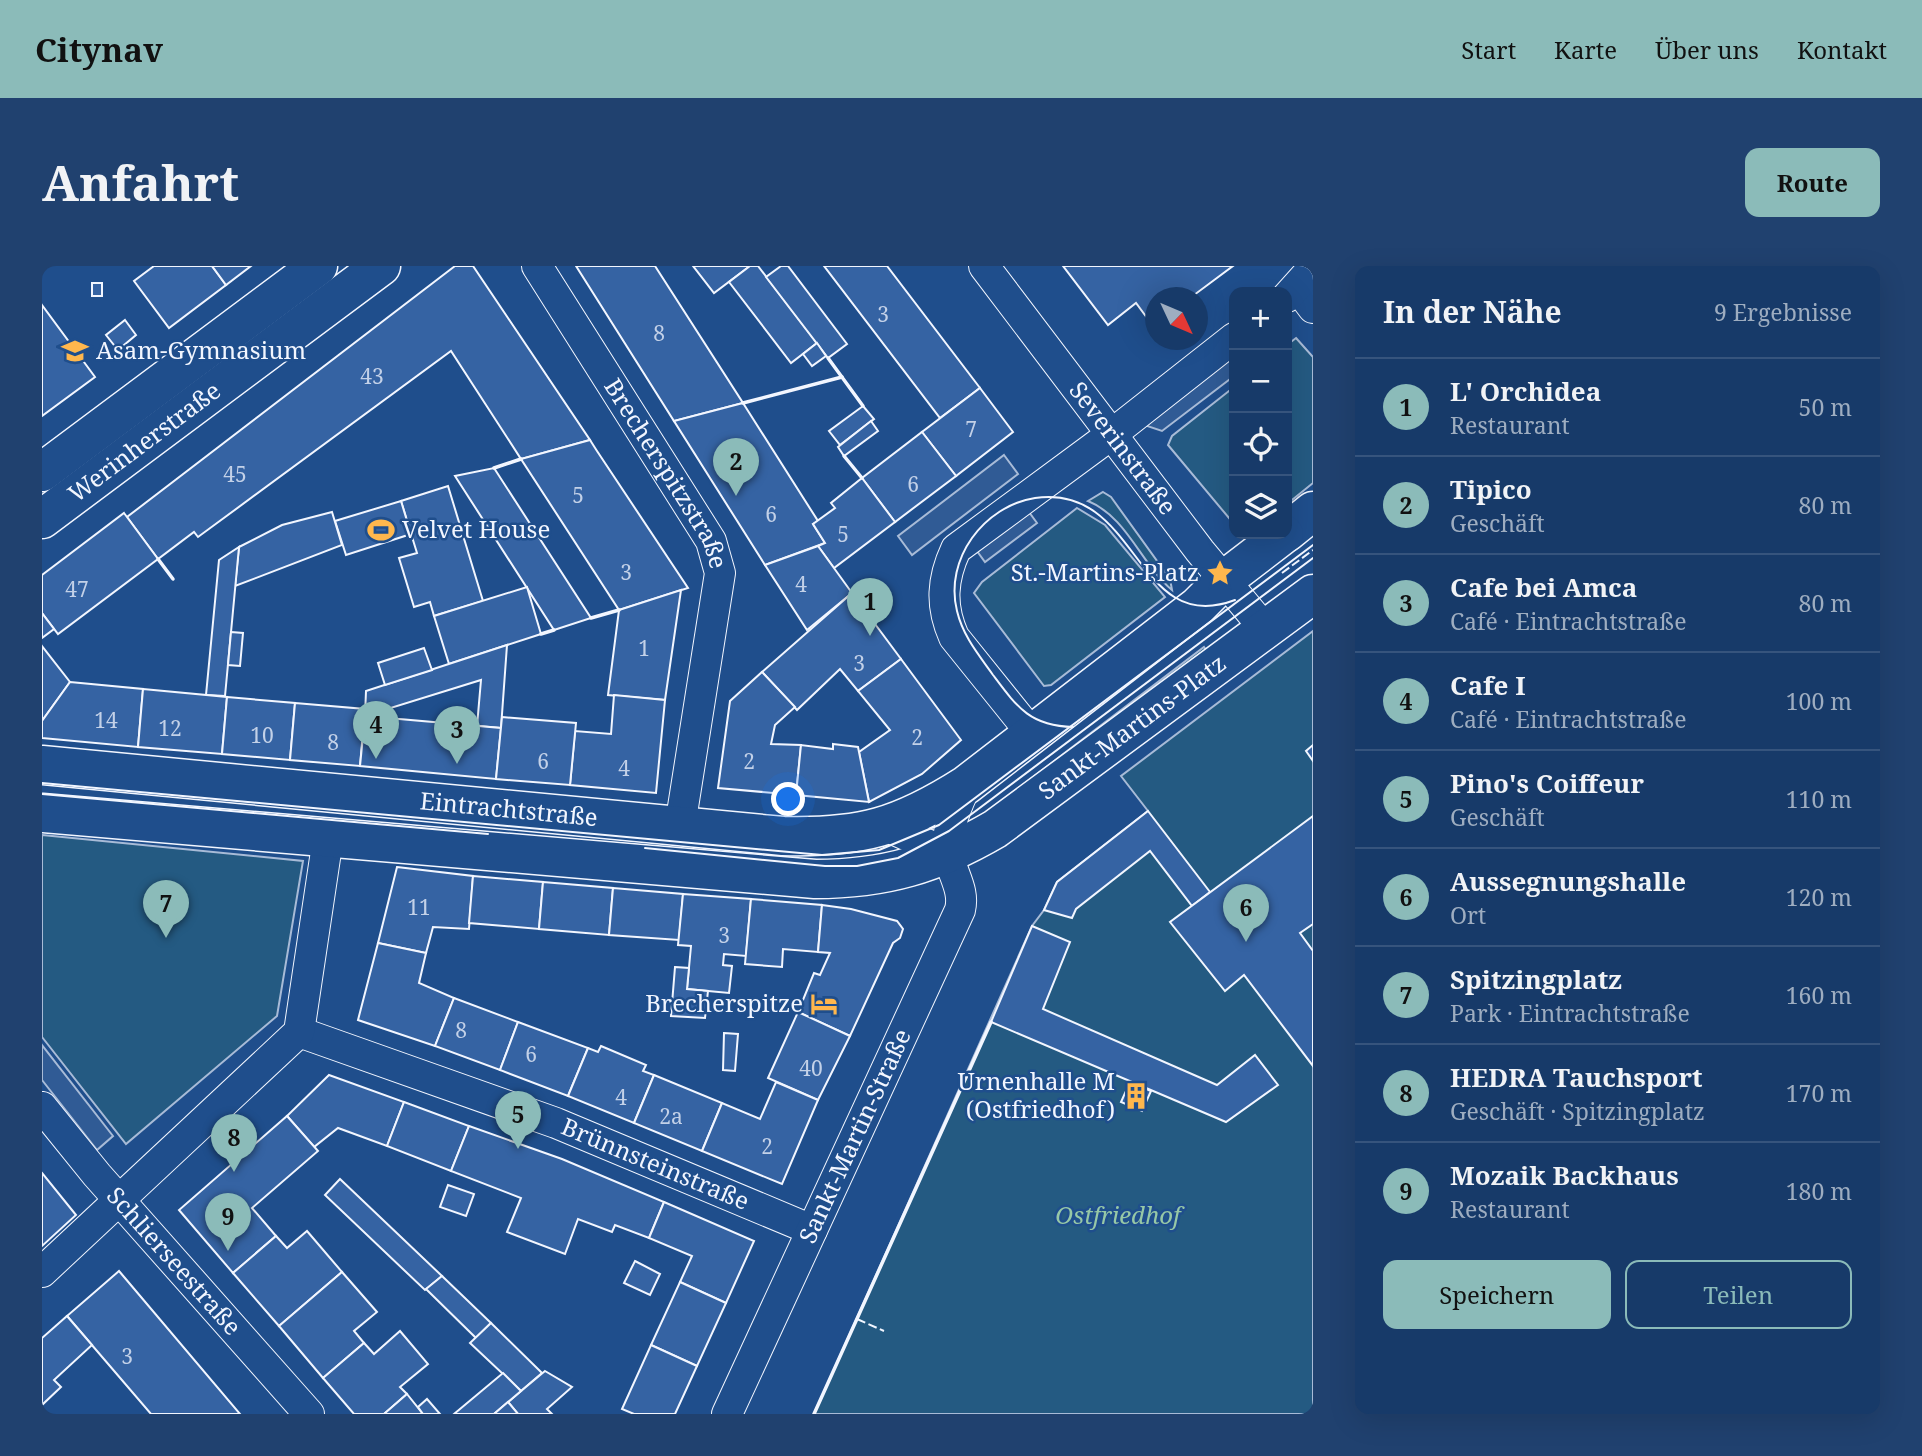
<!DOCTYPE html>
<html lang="de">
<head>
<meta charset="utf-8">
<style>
  body { margin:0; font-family:"Noto Serif",serif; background:#20416f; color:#f1f3f6 }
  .controls { position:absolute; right:21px; top:21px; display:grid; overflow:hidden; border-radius:14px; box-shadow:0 7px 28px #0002 }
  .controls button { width:63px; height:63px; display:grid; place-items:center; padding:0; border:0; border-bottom:2px solid #36547d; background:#173a69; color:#f1f3f6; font:35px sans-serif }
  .compass { position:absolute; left:1103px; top:21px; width:63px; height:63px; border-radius:50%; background:#173a69; box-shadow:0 7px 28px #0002; rotate:134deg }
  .you { position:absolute; left:747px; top:534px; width:24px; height:24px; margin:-18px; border:5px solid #fff; border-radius:50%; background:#1a73e8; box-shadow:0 0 0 10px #1a73e833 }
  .badge { display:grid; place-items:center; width:46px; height:46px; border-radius:50%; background:#8bbbb9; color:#111; font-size:23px; font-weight:700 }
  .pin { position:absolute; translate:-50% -58px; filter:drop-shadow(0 2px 4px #0008) }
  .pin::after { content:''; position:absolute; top:37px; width:24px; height:21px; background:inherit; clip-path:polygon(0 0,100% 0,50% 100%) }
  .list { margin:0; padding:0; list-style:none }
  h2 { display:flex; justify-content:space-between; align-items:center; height:91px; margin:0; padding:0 28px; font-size:30px }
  h2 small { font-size:23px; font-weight:400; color:#9eadc0 }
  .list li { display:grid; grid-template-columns:46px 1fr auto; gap:21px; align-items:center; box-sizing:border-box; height:98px; padding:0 28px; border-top:2px solid #36547d }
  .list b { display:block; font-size:26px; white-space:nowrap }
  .list p { margin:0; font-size:23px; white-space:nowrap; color:#9eadc0 }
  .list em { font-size:23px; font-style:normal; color:#9eadc0 }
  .actions { display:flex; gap:14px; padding:21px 28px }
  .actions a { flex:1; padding:16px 0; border:2px solid #8bbbb9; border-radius:14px; text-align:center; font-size:24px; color:#8bbbb9 }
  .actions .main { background:#8bbbb9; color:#111 }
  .icon { flex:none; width:38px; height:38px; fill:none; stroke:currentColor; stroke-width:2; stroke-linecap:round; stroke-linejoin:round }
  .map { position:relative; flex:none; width:1271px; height:1148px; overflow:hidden; border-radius:14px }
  header { display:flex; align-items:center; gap:42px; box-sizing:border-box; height:98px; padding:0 35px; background:#8bbbb9; color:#111 }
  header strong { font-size:33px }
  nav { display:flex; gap:38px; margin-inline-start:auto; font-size:24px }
  .intro { display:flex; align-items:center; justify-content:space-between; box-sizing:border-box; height:168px; padding:0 42px }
  h1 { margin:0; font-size:49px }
  .button { padding:18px 32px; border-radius:14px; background:#8bbbb9; color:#111; font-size:24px; font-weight:700 }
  main { display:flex; gap:42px; padding:0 42px }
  aside { flex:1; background:#173a69; border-radius:14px; box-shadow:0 7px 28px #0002 }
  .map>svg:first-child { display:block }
</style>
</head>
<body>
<header>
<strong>Citynav</strong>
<nav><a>Start</a><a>Karte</a><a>Über uns</a><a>Kontakt</a></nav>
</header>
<div class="intro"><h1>Anfahrt</h1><a class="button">Route</a></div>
<main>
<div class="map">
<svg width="1271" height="1148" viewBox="0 0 1271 1148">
  <rect width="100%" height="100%" fill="#1f4e8c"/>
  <g fill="#245a82" stroke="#a8bbd7" stroke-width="2">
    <path d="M1254 72 1271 91V217L1245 238V79Z"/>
    <path d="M1192 121V258L1126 179 1130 170Z"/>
    <path d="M1061 226 1069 231 1128 313 1130 324C1099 298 1085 251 1046 235Z"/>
    <path d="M1035 242 1063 259 1123 331 1009 419 1002 420 932 327 940 316Z"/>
    <path d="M1271 365V1148H772L990 660 1002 644 1015 616 1106 545 1079 510Z"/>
    <path d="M1162 381 1166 387 945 546Z"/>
    <path d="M0 569 261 595 235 750 84 878 0 771Z"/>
  </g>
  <g fill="#305b95" stroke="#a8bbd7" stroke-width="2">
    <path d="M1192 90V110L1120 165 1102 159Z"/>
    <path d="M962 189 976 208 870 289 856 270Z"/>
    <path d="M984 242 995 257 943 296 932 281Z"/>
    <path d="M0 779 71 870 55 884 0 814Z"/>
  </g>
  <g fill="#3563a3" stroke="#f2f6ff" stroke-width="2">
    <path d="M112 0H170L184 19 127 62 92 15Z"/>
    <path d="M170 0H209L184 19Z"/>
    <path d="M413 0H431L548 174 479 193 409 85 156 271 152 266 116 293 85 251Z"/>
    <path d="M534 0H613L701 137 632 155Z"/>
    <path d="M651 0H708L672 27Z"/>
    <path d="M708 0H716L775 77 749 97 687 16Z"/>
    <path d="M739 0H746L805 78 786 92 724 11Z"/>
    <path d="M782 0H845L938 122 898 152Z"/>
    <path d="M1021 0H1191L1152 29 1153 32H1114V64L1094 37 1066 59Z"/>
    <rect x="50" y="17" width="10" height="13"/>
    <path d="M0 39 53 111 0 150Z"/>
    <path d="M83 54 94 69 76 84 64 69Z"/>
    <path d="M775 77 784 90 770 100 761 88Z"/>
    <path d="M938 122 971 166 914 210 880 166Z"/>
    <path d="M701 137 776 255 771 258 783 277 723 299 632 155Z"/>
    <path d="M821 140 832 153 798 179 787 165Z"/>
    <path d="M829 155 836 165 802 190 796 181Z"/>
    <path d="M880 166 914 210 853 256 820 212Z"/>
    <path d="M548 174 555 185 646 322 577 344 479 193Z"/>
    <path d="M452 202 549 352 512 364 413 210Z"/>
    <path d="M820 212 853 256 792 302 776 280 783 277 771 258 793 242 789 237Z"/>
    <path d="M406 220 441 335 392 350 388 336 372 341 357 292 375 287 359 235Z"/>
    <path d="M359 235 369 268 304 289 293 255Z"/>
    <path d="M290 246 300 279 193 320 197 281 240 259Z"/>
    <path d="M82 247 116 293 16 368 0 347V309Z"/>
    <path d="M776 280 810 327 765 364 723 299Z"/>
    <path d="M197 281 183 430 164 429 177 294Z"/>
    <path d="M485 321 499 368 407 398 392 350Z"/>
    <path d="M639 324 623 434 566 429 577 344Z"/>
    <path d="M810 327 859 393 816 425 798 403 755 444 720 406Z"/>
    <path d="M0 347 12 363 0 372Z"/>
    <path d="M189 366 201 367 198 400 186 399Z"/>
    <path d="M465 379 459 462 435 460 439 414 323 450 324 425Z"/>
    <path d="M0 380 28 416 0 455Z"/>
    <path d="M382 382 390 404 343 419 336 397Z"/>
    <path d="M859 393 919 474 880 508 827 536 817 486 848 464 816 425Z"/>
    <path d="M720 406 753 441 733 459 729 478 759 479 754 529 676 522 688 435Z"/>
    <path d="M28 416 101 423 96 481 0 472V455Z"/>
    <path d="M101 423 185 431 180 488 96 481Z"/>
    <path d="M572 429 623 434 614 527 528 519 533 465 569 468Z"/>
    <path d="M185 431 253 437 248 494 180 488Z"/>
    <path d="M253 437 323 443 318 500 248 494Z"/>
    <path d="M323 450 459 462 454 513 318 500Z"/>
    <path d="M460 451 534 457 528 519 454 513Z"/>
    <path d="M791 478 816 481 827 536 754 529 759 479 791 483Z"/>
    <path d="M1271 479V495L1264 485Z"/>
    <path d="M1106 545 1168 626 1150 640 1108 585 1034 643 1030 652 1002 644 1015 616Z"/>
    <path d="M1271 550V658L1258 667 1271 685V800L1202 709 1183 725 1128 656Z"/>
    <path d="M355 601 431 610 427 663 391 661 384 687 336 677Z"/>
    <path d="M431 610 501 616 497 663 427 657Z"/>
    <path d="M501 616 571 622 567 669 497 663Z"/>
    <path d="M571 622 641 628 637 674 567 669Z"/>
    <path d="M641 628 709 633 704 690 682 688 681 699 690 700 687 727 645 723 649 680 636 679Z"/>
    <path d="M709 633 780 639 776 686 741 683 740 701 703 698Z"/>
    <path d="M780 639 809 643 855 655 861 663 858 672 851 677 808 770 756 746 772 707 778 709 788 687 776 686Z"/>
    <path d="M990 660 1028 676 1001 743 1175 819 1213 789 1236 819 1184 856 949 756Z"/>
    <path d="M336 677 384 687 377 717 412 732 393 780 316 754Z"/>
    <path d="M633 701 647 702 645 723 666 725 663 752 629 750Z"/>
    <path d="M412 732 476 756 458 804 393 780Z"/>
    <path d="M756 746 808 770 776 834 726 812Z"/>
    <path d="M476 756 546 782 526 830 458 804Z"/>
    <path d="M682 767 696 768 693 805 681 804Z"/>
    <path d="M559 780 604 799 601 805 612 809 592 857 526 830 546 782 556 786Z"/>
    <path d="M287 809 362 836 345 880 296 862 272 881 245 850Z"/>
    <path d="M612 809 680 837 660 885 592 857Z"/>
    <path d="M734 816 776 834 740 918 660 885 680 837 718 853Z"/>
    <path d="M1088 816 1109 825 1100 845 1079 836Z"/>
    <path d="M362 836 427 860 409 905 345 880Z"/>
    <path d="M245 850 276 885 210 942 234 970 191 1007 137 944Z"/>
    <path d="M427 860 520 893 622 936 607 972 573 959 570 966 536 953 523 988 465 966 479 932 409 905Z"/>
    <path d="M0 907 34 949 0 980Z"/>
    <path d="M298 913 400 1010 383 1024 283 929Z"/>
    <path d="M406 919 432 928 424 950 398 941Z"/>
    <path d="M622 936 712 975 684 1037 638 1016 650 990 607 972Z"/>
    <path d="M265 965 300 1006 237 1060 191 1007 234 970 245 982Z"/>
    <path d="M593 995 618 1008 608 1029 582 1017Z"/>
    <path d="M77 1005 198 1148H109L25 1050Z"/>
    <path d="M300 1006 335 1046 312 1065 322 1077 281 1112 237 1060Z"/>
    <path d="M400 1010 449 1057 434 1072 384 1023Z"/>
    <path d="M638 1016 684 1037 655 1100 609 1079Z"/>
    <path d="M25 1050 50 1079 12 1114 19 1121 0 1139V1072Z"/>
    <path d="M449 1057 500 1107 479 1125 428 1077Z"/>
    <path d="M358 1065 386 1098 358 1121 365 1128 342 1148H312L281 1112 322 1077 332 1088Z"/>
    <path d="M609 1079 655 1100 633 1148H592L580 1143Z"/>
    <path d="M503 1105 530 1121 505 1143 510 1148H476L466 1136Z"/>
    <path d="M461 1107 479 1125 452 1148H412Z"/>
    <path d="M365 1128 381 1148H342Z"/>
    <path d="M385 1133 398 1148H381L376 1141Z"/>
    <path d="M466 1136 476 1148H452Z"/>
  </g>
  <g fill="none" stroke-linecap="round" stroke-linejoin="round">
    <defs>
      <g id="minor">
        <path id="s1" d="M495 0 669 275 678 307 638 560"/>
        <path id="s2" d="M942 0 1158 285 1223 363"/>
        <path d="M1256 22 1271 42"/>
        <path d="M1245 31 1271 2"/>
        <path d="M990 468 912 371C898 340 900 313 914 283L1070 168 1192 72"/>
        <path d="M846 561 907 588"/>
        <path id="s3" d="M257 766 514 857 770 964"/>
        <path id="s4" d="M0 841 55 909 267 1148"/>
        <path d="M0 1006 257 766 286 572"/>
        <path id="s5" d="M685 1148 918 644C923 624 910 608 907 590 902 566 915 540 924 519"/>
      </g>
      <g id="major">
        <path d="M0 206 276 0"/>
        <path id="s6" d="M0 253 339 0"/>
        <path d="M1245 266 1271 245"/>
        <path id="s7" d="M0 499 741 570C819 572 858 561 924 519L1156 340 1182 314 1242 268"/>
        <path id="s8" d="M0 547 773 613C843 613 893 598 953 563L1271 328"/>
      </g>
    </defs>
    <use href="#minor" stroke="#f2f6ff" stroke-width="32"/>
    <use href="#major" stroke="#f2f6ff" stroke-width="41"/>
    <use href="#minor" stroke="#1f4e8c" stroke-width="30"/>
    <use href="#major" stroke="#1f4e8c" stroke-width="38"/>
    <g stroke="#f2f6ff" stroke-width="2">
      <path d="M1031 461C988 460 975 441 951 409 936 388 921 370 915 345 902 293 942 240 993 232 1098 217 1092 372 1193 334"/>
      <path d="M0 517 780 589 837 584 897 559 1271 279"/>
      <path d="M0 528 446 568"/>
      <path d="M603 582 783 600H815L856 592 907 565 1271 292"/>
    </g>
    <g stroke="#f2f6ff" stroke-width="2" stroke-dasharray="9 3.5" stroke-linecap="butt">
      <path d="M1240 307 1271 284"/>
      <path d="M815 1053 842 1065"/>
    </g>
    <g stroke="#f2f6ff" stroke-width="3.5">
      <path d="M786 92 821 140"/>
      <path d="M701 137 800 111"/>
      <path d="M802 190 820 212"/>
      <path d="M452 202 479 193"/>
      <path d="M116 293 131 313"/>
      <path d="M549 352 577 344"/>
      <path d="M499 368 512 364"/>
      <path d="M772 1148 949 756"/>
    </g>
  </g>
  <defs>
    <symbol id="school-bare" viewBox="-9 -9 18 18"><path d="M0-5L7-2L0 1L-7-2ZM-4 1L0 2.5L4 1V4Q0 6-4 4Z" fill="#ffb74d" stroke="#1f4e8c" stroke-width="2.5" paint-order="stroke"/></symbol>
    <symbol id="stadium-bare" viewBox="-9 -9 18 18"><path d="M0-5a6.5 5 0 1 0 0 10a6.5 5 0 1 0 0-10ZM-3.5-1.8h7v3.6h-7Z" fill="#ffb74d" stroke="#1f4e8c" stroke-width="2.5" paint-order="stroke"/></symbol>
    <symbol id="sight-bare" viewBox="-9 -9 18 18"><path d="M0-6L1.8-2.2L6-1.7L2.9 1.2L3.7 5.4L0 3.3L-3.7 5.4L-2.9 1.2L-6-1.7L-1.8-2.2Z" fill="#ffb74d" stroke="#1f4e8c" stroke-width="2.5" paint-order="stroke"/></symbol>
    <symbol id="hotel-bare" viewBox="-9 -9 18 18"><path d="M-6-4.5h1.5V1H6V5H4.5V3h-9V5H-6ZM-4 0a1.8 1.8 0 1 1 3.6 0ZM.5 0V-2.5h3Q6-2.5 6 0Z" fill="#ffb74d" stroke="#1f4e8c" stroke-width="2.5" paint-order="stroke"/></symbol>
    <symbol id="building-bare" viewBox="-9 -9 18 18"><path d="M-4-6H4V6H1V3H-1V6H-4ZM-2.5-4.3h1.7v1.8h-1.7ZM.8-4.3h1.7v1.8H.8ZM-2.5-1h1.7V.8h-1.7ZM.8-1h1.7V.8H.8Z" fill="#ffb74d" stroke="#1f4e8c" stroke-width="2.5" paint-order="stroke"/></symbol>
  </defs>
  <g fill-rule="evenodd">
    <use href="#school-bare" x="14" y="66" width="38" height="38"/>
    <use href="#stadium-bare" x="320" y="245" width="38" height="38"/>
    <use href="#sight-bare" x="1159" y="288" width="38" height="38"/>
    <use href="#hotel-bare" x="763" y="719" width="38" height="38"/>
    <use href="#building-bare" x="1075" y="811" width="38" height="38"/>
  </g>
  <g text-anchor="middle" stroke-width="5" stroke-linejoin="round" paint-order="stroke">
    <g font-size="21" fill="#c3d1e8">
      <text x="841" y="56">3</text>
      <text x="617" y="75">8</text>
      <text x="330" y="118">43</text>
      <text x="929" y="171">7</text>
      <text x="193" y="216">45</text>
      <text x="871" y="226">6</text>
      <text x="536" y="237">5</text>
      <text x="729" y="256">6</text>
      <text x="801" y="276">5</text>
      <text x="584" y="314">3</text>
      <text x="759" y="326">4</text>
      <text x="35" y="331">47</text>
      <text x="602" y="390">1</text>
      <text x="817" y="405">3</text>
      <text x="64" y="462">14</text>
      <text x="128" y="470">12</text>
      <text x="220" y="477">10</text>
      <text x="875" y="479">2</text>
      <text x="291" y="484">8</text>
      <text x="501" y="503">6</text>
      <text x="707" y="503">2</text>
      <text x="582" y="510">4</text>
      <text x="377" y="649">11</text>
      <text x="682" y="677">3</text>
      <text x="419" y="772">8</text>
      <text x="489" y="796">6</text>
      <text x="769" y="810">40</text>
      <text x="579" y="839">4</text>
      <text x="629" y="858">2a</text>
      <text x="725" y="888">2</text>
      <text x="85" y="1098">3</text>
    </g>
    <g font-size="24" fill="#f2f6ff" stroke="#1f4e8c" text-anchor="end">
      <text x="54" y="93" text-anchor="start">Asam-Gymnasium</text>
      <text x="360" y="272" text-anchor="start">Velvet House</text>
      <text x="1157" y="315">St.-Martins-Platz</text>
      <text x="761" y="746">Brecherspitze</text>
      <text x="1073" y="824">Urnenhalle M<tspan x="1073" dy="28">(Ostfriedhof)</tspan></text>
    </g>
    <g font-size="24" fill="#f2f6ff" stroke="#1f4e8c">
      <text dy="8" stroke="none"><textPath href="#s6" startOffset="128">Werinherstraße</textPath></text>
      <text dy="8" stroke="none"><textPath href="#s2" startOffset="229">Severinstraße</textPath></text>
      <text dy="8" stroke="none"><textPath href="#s1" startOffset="245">Brecherspitzstraße</textPath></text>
      <text dy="8" stroke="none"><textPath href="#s8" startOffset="1136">Sankt-Martins-Platz</textPath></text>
      <text dy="8" stroke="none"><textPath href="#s7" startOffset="469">Eintrachtstraße</textPath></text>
      <text dy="8" stroke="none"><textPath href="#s5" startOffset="306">Sankt-Martin-Straße</textPath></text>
      <text dy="8" stroke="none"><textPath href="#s3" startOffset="380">Brünnsteinstraße</textPath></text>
      <text dy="8" stroke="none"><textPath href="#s4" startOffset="203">Schlierseestraße</textPath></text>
    </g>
    <g font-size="24" font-style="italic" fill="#97c8a6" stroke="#1f4e8c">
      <text x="1076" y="958">Ostfriedhof</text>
    </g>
  </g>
</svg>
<div class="controls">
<button>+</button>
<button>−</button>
<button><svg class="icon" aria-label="locate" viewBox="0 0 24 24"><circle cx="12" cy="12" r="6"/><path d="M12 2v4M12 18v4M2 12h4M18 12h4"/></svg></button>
<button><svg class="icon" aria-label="layers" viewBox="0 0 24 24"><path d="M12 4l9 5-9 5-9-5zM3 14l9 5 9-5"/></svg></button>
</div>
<svg class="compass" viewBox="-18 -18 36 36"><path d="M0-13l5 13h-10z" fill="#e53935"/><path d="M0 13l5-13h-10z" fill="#9eadc0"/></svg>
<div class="you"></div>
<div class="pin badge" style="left:828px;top:370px">1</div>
<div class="pin badge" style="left:694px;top:230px">2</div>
<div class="pin badge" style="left:415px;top:498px">3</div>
<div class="pin badge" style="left:334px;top:493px">4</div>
<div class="pin badge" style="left:476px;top:883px">5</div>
<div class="pin badge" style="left:1204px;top:676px">6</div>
<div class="pin badge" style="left:124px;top:672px">7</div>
<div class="pin badge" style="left:192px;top:906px">8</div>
<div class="pin badge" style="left:186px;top:985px">9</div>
</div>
<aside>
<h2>In der Nähe<small>9 Ergebnisse</small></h2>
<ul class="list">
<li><span class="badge">1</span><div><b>L' Orchidea</b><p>Restaurant</p></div><em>50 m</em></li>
<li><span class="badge">2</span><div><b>Tipico</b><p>Geschäft</p></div><em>80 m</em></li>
<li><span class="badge">3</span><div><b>Cafe bei Amca</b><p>Café · Eintrachtstraße</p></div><em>80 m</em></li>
<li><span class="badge">4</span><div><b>Cafe I</b><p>Café · Eintrachtstraße</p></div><em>100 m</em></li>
<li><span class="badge">5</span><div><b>Pino's Coiffeur</b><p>Geschäft</p></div><em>110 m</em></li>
<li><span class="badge">6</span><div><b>Aussegnungshalle</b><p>Ort</p></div><em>120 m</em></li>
<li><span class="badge">7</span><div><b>Spitzingplatz</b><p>Park · Eintrachtstraße</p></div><em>160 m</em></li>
<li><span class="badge">8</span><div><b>HEDRA Tauchsport</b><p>Geschäft · Spitzingplatz</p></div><em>170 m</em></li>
<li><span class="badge">9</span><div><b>Mozaik Backhaus</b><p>Restaurant</p></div><em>180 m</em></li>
</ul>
<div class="actions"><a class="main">Speichern</a><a>Teilen</a></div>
</aside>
</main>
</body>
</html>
